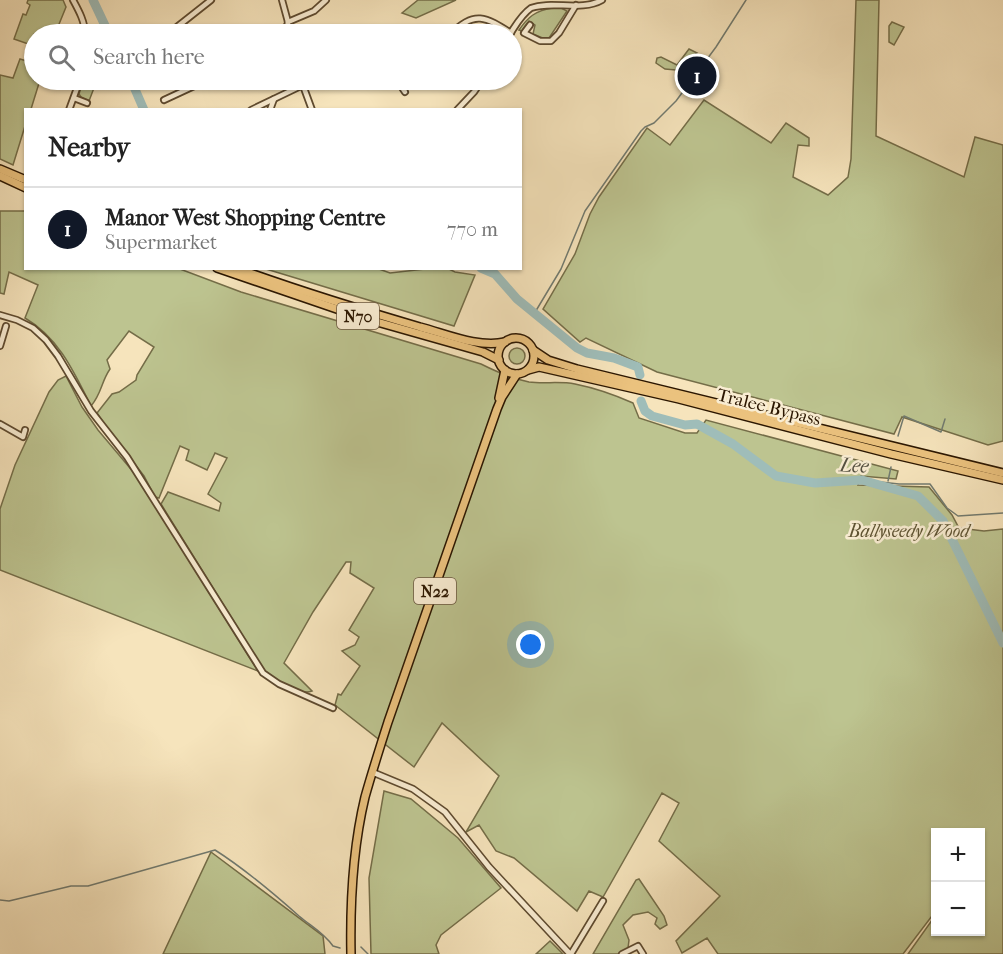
<!DOCTYPE html>
<html lang="en">
<head>
<meta charset="utf-8">
<style>
  body { margin:0; font-family:"IM FELL French Canon",serif; background:#f2f2f2; color:#222 }
  .controls { position:absolute; right:18px; bottom:18px; display:grid; overflow:hidden; border-radius:0px; box-shadow:0 2px 4px #0004 }
  .controls button { width:54px; height:54px; display:grid; place-items:center; padding:0; border:0; border-bottom:2px solid #e0e0e0; background:#fff; color:#222; font:30px sans-serif }
  .you { position:absolute; left:531px; top:645px; width:21px; height:21px; margin:-15px; border:4px solid #fff; border-radius:50%; background:#1a73e8; box-shadow:0 0 0 9px #1a73e833 }
  .badge { display:grid; place-items:center; width:39px; height:39px; border-radius:50%; background:#111827; color:#fff; font-size:20px; font-weight:700 }
  .pin { position:absolute; translate:-50% -50%; border:3px solid #fff; box-shadow:0 2px 6px #0006 }
  .list { margin:0; padding:0; list-style:none }
  h2 { display:flex; justify-content:space-between; align-items:center; height:78px; margin:0; padding:0 24px; font-size:26px }
  h2 small { font-size:20px; font-weight:400; color:#767676 }
  .list li { display:grid; grid-template-columns:39px 1fr auto; gap:18px; align-items:center; box-sizing:border-box; height:84px; padding:0 24px; border-top:2px solid #e0e0e0 }
  .list b { display:block; font-size:22px; white-space:nowrap }
  .list p { margin:0; font-size:20px; white-space:nowrap; color:#767676 }
  .list em { font-size:20px; font-style:normal; color:#767676 }
  .icon { flex:none; width:33px; height:33px; fill:none; stroke:currentColor; stroke-width:2; stroke-linecap:round; stroke-linejoin:round }
  .map { position:relative; flex:none; width:1003px; height:954px; overflow:hidden }
  .search { position:absolute; background:#fff; box-shadow:0 2px 4px #0004; left:24px; top:24px; width:498px; height:66px; display:flex; align-items:center; gap:15px; box-sizing:border-box; padding:0 21px; border-radius:33px; color:#767676; font-size:22px }
  .panel { position:absolute; background:#fff; box-shadow:0 2px 4px #0004; left:24px; top:108px; width:498px; height:162px; border-radius:0px }
  .map>svg:first-child { display:block }
</style>
</head>
<body>
<div class="map">
<svg width="1003" height="954" viewBox="0 0 1003 954">
  <rect width="100%" height="100%" fill="#f6e4bc"/>
  <filter id="stains"><feTurbulence type="fractalNoise" baseFrequency=".00333" numOctaves="4"/><feColorMatrix values="0 0 0 0 .2 0 0 0 0 .09 0 0 0 0 .02 0 0 0 .5 -.17"/></filter>
  <radialGradient id="worn" r=".72"><stop offset=".6" stop-color="#630" stop-opacity="0"/><stop offset="1" stop-color="#630" stop-opacity=".3"/></radialGradient>
  <g fill="#bdc490" stroke="#746d48" stroke-width="1.5">
    <path d="M28 0H63L66 7 55 34H34V46L14 39 23 14 26 15 30 5 27 3Z"/>
    <path d="M418 0H456L416 18 402 13Z"/>
    <path d="M856 0H879L876 136 964 177 975 137 1003 145V441L988 445 902 417 894 434 657 372 586 338 580 342 543 309 575 254 590 214 599 197 647 128 670 145 704 100 771 143 786 123 809 138V146L798 145 793 177 828 195 848 177 851 159Z"/>
    <path d="M552 8H561L567 11 549 38 545 39 533 34 535 25 529 21 522 31 519 30C528 17 535 11 552 8Z"/>
    <path d="M892 22 904 27 894 45 889 42V26Z"/>
    <path d="M689 49 697 53 676 70 665 69 656 63 657 58 661 57 677 65Z"/>
    <path d="M20 59 34 63V80H40L31 109 26 110 25 126 13 165 0 159V75L13 78Z"/>
    <path d="M83 80H97L89 101 81 97 79 94Z"/>
    <path d="M0 211H25L26 268 180 269 241 292 481 364C495 371 513 379 529 382 544 384 560 381 575 384 595 388 615 395 633 403L639 418 685 433H697L706 420 898 471 896 479 861 476 858 485 929 487 952 515 959 528 984 531 1003 529V954H908L935 916 936 932H980V832H936L935 912 903 954H718L707 938 682 953 676 941 720 896 659 841 679 803 662 793 603 897 589 891 577 911 514 858 496 851 479 825 466 832 499 776 442 723 414 767 335 705 338 694 341 695 360 666 342 651 355 645 359 637 349 630 374 588 350 573 351 562H346L313 612 284 663 312 691C297 696 275 679 264 670L161 504 168 492 219 511 221 503 208 494 227 458 215 453 207 470 186 460 189 450 180 446 159 498 155 497 144 476 107 428 97 413 112 394 119 392 136 380 137 375 154 347 129 331 107 360 110 369C101 382 102 393 91 406 74 372 59 338 25 318L38 285 9 272 4 294 0 293Z"/>
    <path d="M379 269 390 273 425 269H449L455 272 475 275 454 326 266 269Z"/>
    <circle cx="517" cy="356" r="8"/>
    <path d="M66 376 82 407 98 430 135 474 258 671 0 570V509L15 465 49 392 58 380Z"/>
    <path d="M384 791 411 799 458 838 501 888 441 935 436 945 439 954H371L369 878Z"/>
    <path d="M211 852 323 936 325 954H163Z"/>
    <path d="M639 879 664 916 667 925 660 929 655 924 657 918 648 912 633 915 623 925 629 940 628 948 619 954H593L636 880Z"/>
    <path d="M550 941 563 954H536Z"/>
  </g>
  <g fill="none" stroke-linecap="round" stroke-linejoin="round">
    <g stroke="#717a6f" stroke-width="1.5">
      <path d="M534 314 561 269 585 211 641 131 645 127 654 123 676 101 716 47 746 0"/>
      <path d="M898 436 904 416 941 432 945 419"/>
      <path d="M862 480 899 484H930L947 508 958 516 1003 513"/>
      <path d="M888 481 891 467"/>
      <path d="M0 900 9 901 71 886H88L215 850C245 869 272 892 299 916 312 927 323 932 333 946L340 948"/>
      <path d="M361 947 368 954"/>
    </g>
    <g stroke="#9fbdb9" stroke-width="9">
      <path d="M93 0 109 34"/>
      <path d="M131 80 144 110"/>
      <path d="M481 268 495 274 517 299 577 348 587 353 614 358 638 367 640 375"/>
      <path d="M641 401 645 411 652 416 685 425 697 424 733 444 776 476 815 483 862 480 918 496 943 521 1003 643"/>
    </g>
    <defs>
      <g id="minor">
        <path d="M73 0C79 11 85 22 85 34"/>
        <path d="M282 0 288 22 286 34"/>
        <path d="M288 22 314 11 326 0"/>
        <path d="M530 25 524 33 540 41H551L559 33 576 5"/>
        <path d="M168 34 211 0"/>
        <path d="M276 34 287 26"/>
        <path d="M451 34C474 10 486 17 511 33"/>
        <path d="M510 34C516 25 521 15 531 8 552 0 581 12 602 0"/>
        <path d="M301 80 312 110"/>
        <path d="M397 80 405 92"/>
        <path d="M74 98 87 103"/>
        <path d="M164 100 207 80"/>
        <path d="M69 110 80 80"/>
        <path d="M251 110 303 85"/>
        <path d="M270 110 274 99"/>
        <path d="M457 110 474 92 482 80"/>
        <path d="M0 315 17 320 33 328 46 340 58 356 91 411 127 457 263 673 279 684 333 708"/>
        <path d="M0 346 6 326"/>
        <path d="M0 424 23 437 25 430"/>
        <path d="M571 954 603 901"/>
        <path d="M622 954 638 946 643 954"/>
      </g>
      <path id="tertiary" d="M372 772 413 789 445 812 489 867 570 954"/>
      <g id="primary">
        <path d="M0 169 26 180"/>
        <path d="M0 176 26 188"/>
        <path d="M217 268 363 318 483 352 499 360"/>
        <path d="M236 268C297 290 358 309 420 327 447 334 478 348 505 342"/>
      </g>
      <g id="trunk">
        <circle cx="516" cy="356" r="18"/>
        <path d="M533 350 548 360 577 369 1003 473"/>
        <path d="M528 370 539 367 679 399 891 454 1003 480"/>
        <path d="M499 398 505 370"/>
        <path d="M351 954C350 903 353 847 365 797 372 772 380 747 388 722L497 409 502 397 517 374"/>
      </g>
    </defs>
    <use href="#minor" stroke="#5e4a2f" stroke-width="8"/>
    <use href="#tertiary" stroke="#5e4a2f" stroke-width="8"/>
    <use href="#primary" stroke="#2b1600" stroke-width="10"/>
    <use href="#trunk" stroke="#2b1600" stroke-width="10"/>
    <use href="#minor" stroke="#f9edd3" stroke-width="4.5"/>
    <use href="#tertiary" stroke="#f9edd3" stroke-width="5"/>
    <use href="#primary" stroke="#ebc27e" stroke-width="7"/>
    <use href="#trunk" stroke="#ebc27e" stroke-width="7"/>
  </g>
  <g text-anchor="middle" stroke-width="5" stroke-linejoin="round" paint-order="stroke">
    <g fill="#f9edd3" stroke="#69563f" stroke-width="1.5">
      <rect x="337" y="303" width="42" height="26" rx="4.5"/>
      <rect x="414" y="578" width="42" height="26" rx="4.5"/>
    </g>
    <g font-size="16" font-weight="bold" fill="#2b1600">
      <text x="358" y="322">N70</text>
      <text x="435" y="597">N22</text>
    </g>
    <g font-size="18" fill="#2b1600" stroke="#f9edd3">
      <text transform="translate(769 407) rotate(14)" y="6">Tralee Bypass</text>
    </g>
    <g font-size="18" font-style="italic" fill="#5e5332" stroke="#f9edd3">
      <text x="909" y="537">Ballyseedy Wood</text>
    </g>
    <g font-size="20" font-style="italic" fill="#545041" stroke="#f9edd3">
      <text transform="translate(854 465) rotate(3)" y="7">Lee</text>
    </g>
  </g>
  <rect width="100%" height="100%" filter="url(#stains)"/>
  <rect width="100%" height="100%" fill="url(#worn)"/>
</svg>
<div class="controls">
<button>+</button>
<button>−</button>
</div>
<div class="you"></div>
<div class="pin badge" style="left:697px;top:76px">1</div>
<div class="search"><svg class="icon" aria-label="search" viewBox="0 0 24 24"><circle cx="10" cy="10" r="6"/><path d="M15 15l6 6"/></svg>Search here</div>
<section class="panel">
<h2>Nearby<small></small></h2>
<ul class="list">
<li><span class="badge">1</span><div><b>Manor West Shopping Centre</b><p>Supermarket</p></div><em>770 m</em></li>
</ul>
</section>
</div>
</body>
</html>
